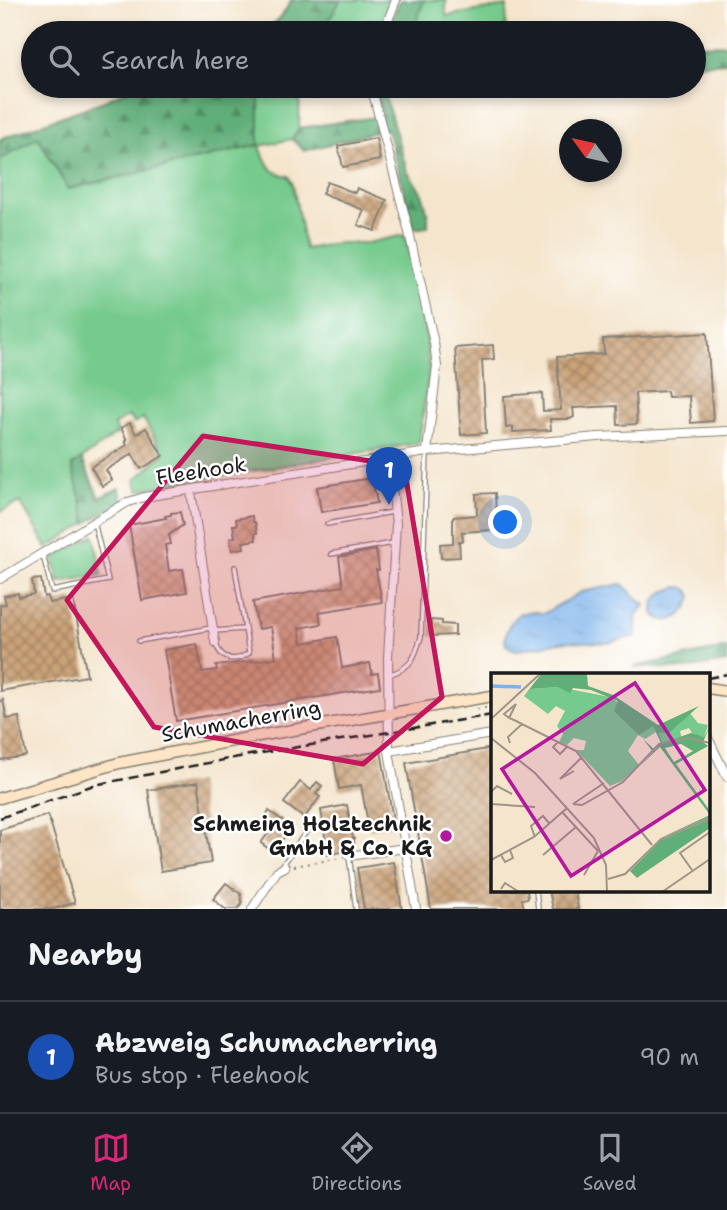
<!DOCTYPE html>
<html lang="en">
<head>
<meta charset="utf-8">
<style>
  body { margin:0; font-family:"Shantell Sans",sans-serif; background:#20242c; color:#f1f3f6 }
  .compass { position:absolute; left:559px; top:119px; width:63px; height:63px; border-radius:50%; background:#171b24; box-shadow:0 4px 10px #0003; rotate:303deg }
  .you { position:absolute; left:506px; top:523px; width:24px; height:24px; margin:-18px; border:5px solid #fff; border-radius:50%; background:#1a73e8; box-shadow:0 0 0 10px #1a73e833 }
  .badge { display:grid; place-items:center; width:46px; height:46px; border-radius:50%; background:#db2777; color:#fff; font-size:23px; font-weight:700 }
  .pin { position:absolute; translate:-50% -58px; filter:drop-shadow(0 2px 4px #0008) }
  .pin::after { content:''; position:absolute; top:37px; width:24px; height:21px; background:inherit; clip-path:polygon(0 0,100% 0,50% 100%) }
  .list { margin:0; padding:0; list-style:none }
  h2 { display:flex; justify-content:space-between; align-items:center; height:91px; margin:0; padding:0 28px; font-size:30px }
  h2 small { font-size:23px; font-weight:400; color:#9ea1a6 }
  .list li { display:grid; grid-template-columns:46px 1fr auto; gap:21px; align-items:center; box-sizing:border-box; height:112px; padding:0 28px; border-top:2px solid #363941 }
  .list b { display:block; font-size:26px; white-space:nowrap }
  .list p { margin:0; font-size:23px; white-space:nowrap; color:#9ea1a6 }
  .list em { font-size:23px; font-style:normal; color:#9ea1a6 }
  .icon { flex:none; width:38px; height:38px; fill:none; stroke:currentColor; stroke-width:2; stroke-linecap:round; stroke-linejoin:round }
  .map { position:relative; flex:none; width:727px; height:909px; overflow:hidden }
  .search { position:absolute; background:#171b24; box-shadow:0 4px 10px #0003; left:21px; right:21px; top:21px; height:77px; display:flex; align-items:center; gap:18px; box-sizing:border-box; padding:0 24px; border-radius:38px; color:#9ea1a6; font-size:26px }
  .sheet { height:203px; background:#171b24 }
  nav { display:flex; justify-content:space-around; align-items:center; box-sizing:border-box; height:98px; border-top:2px solid #363941; background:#171b24; font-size:19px; color:#9ea1a6 }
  nav a { display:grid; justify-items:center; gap:4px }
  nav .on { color:#db2777 }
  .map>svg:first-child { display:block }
</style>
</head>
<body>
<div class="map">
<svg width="727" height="909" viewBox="0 0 727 909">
  <defs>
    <pattern id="forest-firs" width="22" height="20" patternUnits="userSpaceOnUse" patternTransform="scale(1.75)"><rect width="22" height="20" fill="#60ae78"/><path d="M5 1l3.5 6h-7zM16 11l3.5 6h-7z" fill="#4e8d62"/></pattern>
    <pattern id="water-ripples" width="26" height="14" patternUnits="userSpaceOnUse" patternTransform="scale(1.75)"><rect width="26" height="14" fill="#7bb2ea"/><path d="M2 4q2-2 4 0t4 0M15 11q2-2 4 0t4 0" fill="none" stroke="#6a98c8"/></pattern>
    <pattern id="building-cross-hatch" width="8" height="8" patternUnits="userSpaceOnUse" patternTransform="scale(1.75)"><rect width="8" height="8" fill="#caa278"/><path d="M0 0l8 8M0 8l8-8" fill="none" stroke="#a38362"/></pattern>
  </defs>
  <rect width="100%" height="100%" fill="#fff"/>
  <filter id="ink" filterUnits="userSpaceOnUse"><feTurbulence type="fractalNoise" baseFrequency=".0143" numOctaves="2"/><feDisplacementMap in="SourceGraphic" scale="14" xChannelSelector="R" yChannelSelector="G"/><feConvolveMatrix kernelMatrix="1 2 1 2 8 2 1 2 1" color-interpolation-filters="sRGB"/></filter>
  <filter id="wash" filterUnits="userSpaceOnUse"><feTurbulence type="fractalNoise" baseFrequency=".00686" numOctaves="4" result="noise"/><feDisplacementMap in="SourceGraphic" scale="28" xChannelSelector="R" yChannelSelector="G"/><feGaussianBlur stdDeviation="1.57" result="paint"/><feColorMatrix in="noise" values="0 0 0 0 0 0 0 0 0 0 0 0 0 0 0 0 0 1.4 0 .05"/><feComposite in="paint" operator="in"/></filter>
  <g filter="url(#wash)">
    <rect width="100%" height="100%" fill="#f4e5cc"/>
    <g fill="#76ca8d" stroke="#497354" stroke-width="2">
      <path d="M340 0H394L381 33H310V30L331 17Z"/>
      <path d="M424 0H446V16L507 6 505 33H412Z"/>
      <path d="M259 86H300L299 128 292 139 260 146C266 162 269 174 289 176L293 185 305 249 338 243H367L405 235 426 336 429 371 419 443 139 490 135 480 164 454 143 418 134 423 129 416 114 425 118 433 72 466 87 523 47 548 20 502 0 512V160L38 137 68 189 259 145Z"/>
      <path d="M94 535 102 575 59 582 53 558Z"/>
    </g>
    <g fill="url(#forest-firs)" stroke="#3e654a" stroke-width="2">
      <path d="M291 0H340L331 17 310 29V33H250C270 30 282 20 291 0Z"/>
      <path d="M400 0H424L412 33H386Z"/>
      <path d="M727 44V62L694 64V45Z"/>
      <path d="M137 86H259V145L68 189 38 137 0 160V139L104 101Z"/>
      <path d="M375 86H382L407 171 422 193 428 215V227L414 229 387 129 304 151 292 139 299 128 383 116Z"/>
      <path d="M82 459 99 498 119 488 123 501 87 523 72 466Z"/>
      <path d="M727 648V662L686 669 634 667Z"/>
    </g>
    <g fill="url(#water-ripples)" stroke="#4c6783" stroke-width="2">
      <path d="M622 584 645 605 636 616V636L608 643 567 641 518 650 512 649 506 645C503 634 510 621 519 614L533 611 543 614 581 592Z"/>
      <path d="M678 587C686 587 689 589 692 596 688 614 668 630 653 613L654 602 663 592Z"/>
    </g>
    <g id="blocks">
      <g fill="url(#building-cross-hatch)">
        <path d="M318 86H364V89L320 97Z"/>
        <path d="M376 138 380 160 343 167 338 146Z"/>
        <path d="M327 182 355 193 357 188 387 200 375 231 358 225 364 210 322 194Z"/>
        <path d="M707 333 713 421 691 423 689 396 668 397 667 391 635 393 637 424 618 425 617 406 573 408 574 417 570 419H550L551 430 513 432V427L506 428 504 396 542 393 543 411 561 410 557 357 604 354 603 339Z"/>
        <path d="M493 345 494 359 482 360 486 433 461 435 455 348Z"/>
        <path d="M130 423 136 434 146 428 163 456 141 469 132 454 106 470 112 480 102 486 91 467 127 445 125 441 127 440 121 428Z"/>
        <path d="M372 478 377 503 321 512 317 487Z"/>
        <path d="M495 493 496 514H491L492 530 462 532 463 541H459L460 557 441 558 440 544 453 543V517L477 515 476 494Z"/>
        <path d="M180 512 183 525 169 535 171 544 165 545 169 571 183 569 187 592 142 600 129 525 166 518 165 516 171 515V513Z"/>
        <path d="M252 516 253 522H255L257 533 255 534 256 540 243 542 244 548 232 550 230 538 235 537 233 525H237L236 519Z"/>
        <path d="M376 550 379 570H376L382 602 319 612 321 624 299 628 302 643 337 637 342 668 370 663 372 674 378 673 380 687 176 721 164 650 197 644 202 672 217 670 216 666 276 658 271 627 258 629 253 602 343 586 339 557Z"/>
        <path d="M41 579 44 597 47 596 49 603 73 599 87 676 0 691V605L6 604 4 596 18 593 19 597 34 594 32 580Z"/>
        <path d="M431 620 442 621V624L455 625V635L431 636Z"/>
        <path d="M3 700 7 719 19 717 26 756 0 760V701Z"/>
        <path d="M493 748V890H527L528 898 522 899 524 909H431L406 763Z"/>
        <path d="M381 751 394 825 369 829 361 785 339 789 334 759Z"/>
        <path d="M198 782 211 863 161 871 148 790Z"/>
        <path d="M300 782 311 790 317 782 322 786 316 794 320 797 304 818 284 803Z"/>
        <path d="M347 805 353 838H354V849L328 855 321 810Z"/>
        <path d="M269 811 292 827 273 852 261 843 271 829 263 820Z"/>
        <path d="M48 815 75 903 53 909H0V830Z"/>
        <path d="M394 862 402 909H364L357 868Z"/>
        <path d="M226 883 241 894 242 904 238 909H225L213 899Z"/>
        <path d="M549 890H575L578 909H553Z"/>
      </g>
    </g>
  </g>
  <g filter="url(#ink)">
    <use href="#blocks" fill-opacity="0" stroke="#888074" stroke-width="2"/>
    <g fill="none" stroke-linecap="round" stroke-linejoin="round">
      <defs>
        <g id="lane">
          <path d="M327 524 393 512"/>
          <path d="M331 554 393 543"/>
          <path d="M43 555 52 591 108 580 94 522"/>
          <path d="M213 631 245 629"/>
          <path d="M139 641 211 628"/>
          <path d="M216 644C221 660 235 663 249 653L235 567"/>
          <path d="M391 674C412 667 415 657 421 637L427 452"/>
          <path d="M349 856 356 909"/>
          <path d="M282 866 313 822"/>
          <path d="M536 890 538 909"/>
        </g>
        <g id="street">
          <path d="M383 33 396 0"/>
          <path d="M371 86 409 232 434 343 437 366 427 452"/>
          <path d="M385 458 393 495 396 524 388 657 389 751 416 909"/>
          <path d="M191 492 215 642"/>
          <path d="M0 579 102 517 128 502 144 497 427 452 598 437 727 431"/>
          <path d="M708 738 727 777"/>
          <path d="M389 751 492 734"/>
          <path d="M349 856 405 848"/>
          <path d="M252 909 277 871 285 867"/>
        </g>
        <g id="secondary">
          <path d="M708 688 727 691"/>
          <path d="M0 798 119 763 258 736 492 696"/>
        </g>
      </defs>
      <use href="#lane" stroke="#888074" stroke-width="6"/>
      <use href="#street" stroke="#888074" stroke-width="10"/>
      <use href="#secondary" stroke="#888074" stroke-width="13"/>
      <g stroke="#888074" stroke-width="2" stroke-dasharray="2 5" stroke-linecap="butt">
        <path d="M477 709 492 707"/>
        <path d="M294 866 341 858"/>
      </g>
      <use href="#lane" stroke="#fff" stroke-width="3.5"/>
      <use href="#street" stroke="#fff" stroke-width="8"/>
      <use href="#secondary" stroke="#fee5c5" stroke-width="10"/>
      <g stroke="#1c1c1c" stroke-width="2.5" stroke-dasharray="10 5" stroke-linecap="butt">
        <path d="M708 678 727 674"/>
        <path d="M0 818 94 785 244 756 492 715"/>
      </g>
    </g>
  </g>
  <path fill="#c2185b" fill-opacity="0.2" stroke="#c2185b" stroke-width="5" stroke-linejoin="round" d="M203 436 404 466 442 697 363 764 154 727 67 600Z"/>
  <circle fill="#b5179e" stroke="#fff" stroke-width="2.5" cx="446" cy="836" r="7"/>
  <g text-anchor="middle" stroke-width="5" stroke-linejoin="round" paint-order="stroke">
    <g font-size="21" fill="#1c1c1c" stroke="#fff">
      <text transform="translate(201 471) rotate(-9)" y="7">Fleehook</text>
      <text transform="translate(241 721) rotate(-10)" y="7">Schumacherring</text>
    </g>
    <g font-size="21" font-weight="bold" fill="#1c1c1c" stroke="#fff" text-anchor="end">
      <text x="432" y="831">Schmeing Holztechnik<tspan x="432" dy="24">GmbH &amp; Co. KG</tspan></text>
    </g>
  </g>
  <g transform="translate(491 673)">
    <rect width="219" height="219" fill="#f4e5cc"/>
    <path d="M67 14 119 24 162 52 165 59 154 66 147 62 137 78 148 92 131 108 119 113 85 77H93L95 68 83 65 76 72 68 69 72 61 66 53 74 38 65 33 57 41 33 23 40 16ZM199 40 207 50 217 52 213 64 202 62 198 55 189 58 191 66 172 70 168 60Z" fill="#76ca8d"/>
    <path d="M51 0 96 1 97 13 122 22 167 52 208 33 179 59 168 60 172 70 200 60 213 64 219 53 212 69 217 73 185 91 219 138V144L167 166 219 142 169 74 150 92 162 79 152 66 164 77 170 70 162 53 148 62 123 38 127 28 100 17 82 15 79 20 67 14 40 16 33 23ZM190 71 202 78 183 89 174 75ZM219 146V155L150 202 146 205 139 198 170 167Z" fill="#60ae78" fill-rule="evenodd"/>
    <path fill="none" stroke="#7bb2ea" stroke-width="3.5" d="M0 13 30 14"/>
    <path fill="none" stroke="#9e9586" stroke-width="2" d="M18 45 25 31 13 41 18 45 23 47 85 78 161 172M0 46 50 0M0 65 44 100 103 165 115 192 116 219M67 69 62 74 69 81 77 73M19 70 17 64 31 51M83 98 69 106 90 85M0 119 6 113 21 121M0 131 44 134M82 131 91 132 132 109 168 71 197 65 219 70M82 131 113 110M71 139 107 178 93 202M44 164 40 153 52 143 58 150M10 182 14 189 22 185 19 177M52 182 85 154M0 187 43 164 76 135M201 197 189 180 219 159M117 206 134 201 170 166 219 145M10 216 14 210 28 219M171 219 219 186"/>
    <path fill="#b5179e" fill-opacity="0.15" stroke="#b5179e" stroke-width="3.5" d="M144 10 214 117 80 203 11 96Z"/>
    <rect width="219" height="219" fill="none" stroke="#1c1c1c" stroke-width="3.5"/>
  </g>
</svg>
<svg class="compass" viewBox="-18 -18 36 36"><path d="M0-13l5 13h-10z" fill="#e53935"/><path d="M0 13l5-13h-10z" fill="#9ea1a6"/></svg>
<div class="you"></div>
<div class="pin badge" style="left:389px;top:505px;background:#1a4fb4">1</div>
<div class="search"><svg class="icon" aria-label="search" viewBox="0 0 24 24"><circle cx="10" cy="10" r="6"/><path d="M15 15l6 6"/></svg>Search here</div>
</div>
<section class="sheet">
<h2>Nearby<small></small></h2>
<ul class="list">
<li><span class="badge" style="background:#1a4fb4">1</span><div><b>Abzweig Schumacherring</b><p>Bus stop · Fleehook</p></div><em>90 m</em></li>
</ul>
</section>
<nav>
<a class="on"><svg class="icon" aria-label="map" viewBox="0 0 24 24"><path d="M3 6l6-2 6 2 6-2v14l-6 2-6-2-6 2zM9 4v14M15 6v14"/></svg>Map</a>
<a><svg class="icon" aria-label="directions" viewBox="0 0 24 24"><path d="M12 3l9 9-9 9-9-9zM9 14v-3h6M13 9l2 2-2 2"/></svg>Directions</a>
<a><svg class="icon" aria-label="saved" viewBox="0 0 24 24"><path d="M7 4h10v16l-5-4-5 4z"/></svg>Saved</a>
</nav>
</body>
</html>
